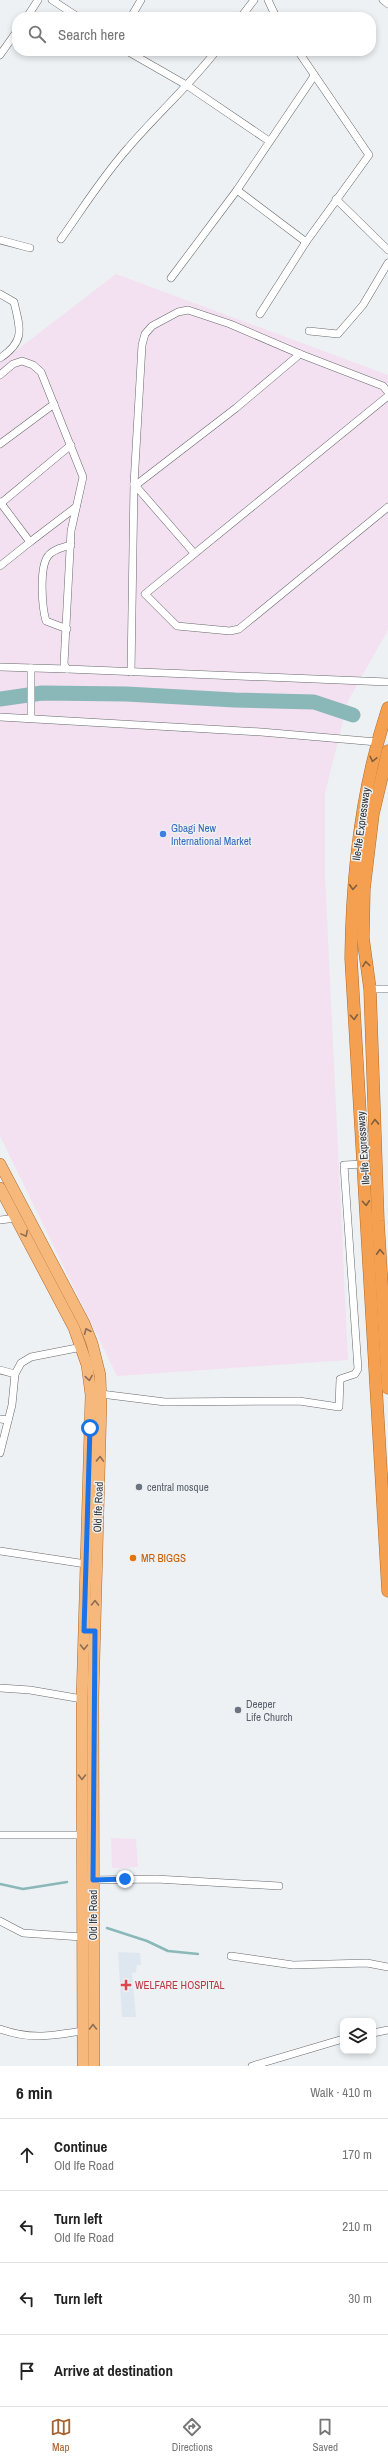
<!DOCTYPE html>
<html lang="en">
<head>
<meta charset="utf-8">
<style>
  body { margin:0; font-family:"Archivo Narrow",sans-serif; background:#f2f2f2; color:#222 }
  .controls { position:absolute; right:12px; bottom:12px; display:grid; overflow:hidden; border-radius:8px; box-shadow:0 2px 6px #0003 }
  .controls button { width:36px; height:36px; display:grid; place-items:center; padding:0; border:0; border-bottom:1px solid #e0e0e0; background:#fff; color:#222; font:20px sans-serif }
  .stop { position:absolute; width:12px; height:12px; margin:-9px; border:3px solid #1a73e8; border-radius:50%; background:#fff }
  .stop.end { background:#1a73e8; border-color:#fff; box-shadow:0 1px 4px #0008 }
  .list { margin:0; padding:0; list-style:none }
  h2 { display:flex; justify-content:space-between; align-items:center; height:52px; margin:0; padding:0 16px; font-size:17px }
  h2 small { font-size:13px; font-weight:400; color:#767676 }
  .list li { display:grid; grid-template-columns:26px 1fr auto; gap:12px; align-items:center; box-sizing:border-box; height:72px; padding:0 16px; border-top:1px solid #e0e0e0 }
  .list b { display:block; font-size:15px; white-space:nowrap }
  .list p { margin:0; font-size:13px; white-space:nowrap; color:#767676 }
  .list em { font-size:13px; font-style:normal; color:#767676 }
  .icon { flex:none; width:22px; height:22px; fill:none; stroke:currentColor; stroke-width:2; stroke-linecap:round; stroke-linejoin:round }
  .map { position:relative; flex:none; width:388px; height:2066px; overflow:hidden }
  .search { position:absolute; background:#fff; box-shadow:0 2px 6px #0003; left:12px; right:12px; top:12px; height:44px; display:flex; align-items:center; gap:10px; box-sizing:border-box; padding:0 14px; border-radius:16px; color:#767676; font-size:15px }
  .sheet { height:340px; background:#fff }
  nav { display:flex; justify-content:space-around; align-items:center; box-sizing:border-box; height:56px; border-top:1px solid #e0e0e0; background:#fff; font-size:11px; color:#767676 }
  nav a { display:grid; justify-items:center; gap:2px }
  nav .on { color:#a66332 }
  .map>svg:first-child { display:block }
</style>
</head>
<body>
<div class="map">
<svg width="388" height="2066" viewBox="0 0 388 2066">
  <rect width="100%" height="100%" fill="#edf1f4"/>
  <g fill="#f3e0f0">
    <path d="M116 274 388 375V630L348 701 325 793V875L348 1360 117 1376 0 1136V363Z"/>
    <path d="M111 1838 136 1839 138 1867 112 1868Z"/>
  </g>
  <path fill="#dee7f0" d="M118 1952 140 1953 141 1965H137L136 1972 132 1973 136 2017H122Z"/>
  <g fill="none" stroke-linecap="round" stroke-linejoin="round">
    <g stroke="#8ab7b7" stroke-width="2.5">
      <path d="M0 1884 23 1889 67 1882"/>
      <path d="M107 1928 147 1941 168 1951 198 1954"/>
    </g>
    <path stroke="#8ab7b7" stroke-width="15" d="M0 699 42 693 126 694 235 700 314 702 353 715"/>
    <defs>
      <g id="minor">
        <path d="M52 0 78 17"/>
        <path d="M268 0 276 17"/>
        <path d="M383 0 388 4"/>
        <path d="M27 17 38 0"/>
        <path d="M131 17 141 0"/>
        <path d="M241 17 254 0"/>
        <path d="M127 51 188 86 269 141"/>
        <path d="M0 55 17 31"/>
        <path d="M237 190 306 242"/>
        <path d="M336 199 388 250"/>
        <path d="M61 239C83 208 103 176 128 148 156 115 189 86 216 51"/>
        <path d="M0 240 30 248"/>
        <path d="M171 278 237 190 314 76"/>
        <path d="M0 294 14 302C20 328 26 341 0 358"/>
        <path d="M260 314 306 242 369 155 298 51"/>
        <path d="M309 331 338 334 363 305 388 263"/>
        <path d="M0 375 13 364 22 361 33 365 41 372 83 477 71 531 64 664 67 669 388 682"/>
        <path d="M388 396 145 594 177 626 230 631 239 629 388 507"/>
        <path d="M0 444 54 404"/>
        <path d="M134 484 194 553"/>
        <path d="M136 485 236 408 300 354"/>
        <path d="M0 502 30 542 76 507"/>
        <path d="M0 504 71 445"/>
        <path d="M0 566 30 542"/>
        <path d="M67 629 46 621C42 607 39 568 48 556 53 549 64 547 71 545"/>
        <path d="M0 667 67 669"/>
        <path d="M131 672 134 484 142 345 145 334 152 326 178 312 188 310 230 324 300 354 383 386 388 392"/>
        <path d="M0 717 261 732 377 742"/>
        <path d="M31 718V668"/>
        <path d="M370 989H388"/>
        <path d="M0 1220 16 1218"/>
        <path d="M0 1370 15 1374"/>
        <path d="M101 1394 165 1402 299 1401 339 1407 340 1379 355 1374 358 1369 344 1165 364 1164"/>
        <path d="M0 1419 8 1420"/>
        <path d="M0 1453 12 1405 15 1374 21 1363 31 1357 82 1347"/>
        <path d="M0 1551 86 1564"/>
        <path d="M0 1688 30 1690 82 1699"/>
        <path d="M0 1835H82"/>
        <path d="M93 1880 156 1879 279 1886"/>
        <path d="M0 1921 23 1933 82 1937"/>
        <path d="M231 1956 293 1965 367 1963 388 1967"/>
        <path d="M0 2029C31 2040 51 2036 82 2031"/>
        <path d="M373 2033 388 2030"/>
        <path d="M252 2066 343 2039"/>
      </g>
      <g id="primary">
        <path d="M0 1164 84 1323 92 1343 100 1375 101 1404 93 1698 94 2066"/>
        <path d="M0 1188 74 1328 87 1365 91 1395 82 1699 83 2066"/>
      </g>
      <g id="trunk">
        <path d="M388 708C361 789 352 873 351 958L388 1591"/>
        <path d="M388 751 373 814 364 889 363 938 370 989 378 1221 388 1388"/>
      </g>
    </defs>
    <use href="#minor" stroke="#66696c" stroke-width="8"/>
    <use href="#primary" stroke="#af6b2b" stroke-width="12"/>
    <use href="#trunk" stroke="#af6b2b" stroke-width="13"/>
    <use href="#minor" stroke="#fff" stroke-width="7"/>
    <use href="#primary" stroke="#f7b87c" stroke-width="11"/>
    <use href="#trunk" stroke="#f4a050" stroke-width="12"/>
  </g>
  <defs><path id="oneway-chevron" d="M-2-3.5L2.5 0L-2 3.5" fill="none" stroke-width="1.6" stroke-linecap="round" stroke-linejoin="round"/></defs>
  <g stroke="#805f40">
    <use href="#oneway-chevron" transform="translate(373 759) rotate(103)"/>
    <use href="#oneway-chevron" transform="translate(353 887) rotate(94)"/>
    <use href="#oneway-chevron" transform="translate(366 964) rotate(-98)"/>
    <use href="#oneway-chevron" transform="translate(354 1017) rotate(86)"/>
    <use href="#oneway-chevron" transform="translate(375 1122) rotate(-92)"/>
    <use href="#oneway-chevron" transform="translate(366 1203) rotate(86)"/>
    <use href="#oneway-chevron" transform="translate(380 1252) rotate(-93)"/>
  </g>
  <g stroke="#8b6f55">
    <use href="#oneway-chevron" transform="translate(25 1234) rotate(62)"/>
    <use href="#oneway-chevron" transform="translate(87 1331) rotate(-113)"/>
    <use href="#oneway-chevron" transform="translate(89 1378) rotate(81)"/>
    <use href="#oneway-chevron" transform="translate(100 1459) rotate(-88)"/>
    <use href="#oneway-chevron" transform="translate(95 1603) rotate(-89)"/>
    <use href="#oneway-chevron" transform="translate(84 1647) rotate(91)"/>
    <use href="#oneway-chevron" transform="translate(82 1777) rotate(90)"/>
    <use href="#oneway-chevron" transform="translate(93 2027) rotate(-90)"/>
  </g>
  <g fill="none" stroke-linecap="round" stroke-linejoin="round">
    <path stroke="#1a73e8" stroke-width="5" d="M90 1428 84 1631H95L93 1880 125 1879"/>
  </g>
  <circle fill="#3f7fe0" stroke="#edf1f4" stroke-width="1.5" cx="163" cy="834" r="4"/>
  <g fill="#6b7280" stroke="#edf1f4" stroke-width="1.5">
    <circle cx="139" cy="1487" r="4"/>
    <circle cx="238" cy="1710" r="4"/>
  </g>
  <circle fill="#e8710a" stroke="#edf1f4" stroke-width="1.5" cx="133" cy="1558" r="4"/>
  <path fill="#e0444e" stroke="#edf1f4" stroke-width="1.5" d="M124 1979h4v4h4v4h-4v4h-4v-4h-4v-4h4z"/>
  <g text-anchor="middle" stroke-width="3" stroke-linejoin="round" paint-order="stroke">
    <g font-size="11" fill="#323335" stroke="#edf1f4">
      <text transform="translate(361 824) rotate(-82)" y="4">Ile-Ife Expressway</text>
      <text transform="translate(363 1148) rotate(-94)" y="4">Ile-Ife Expressway</text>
      <text transform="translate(98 1507) rotate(-88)" y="4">Old Ife Road</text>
      <text transform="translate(93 1915) rotate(-90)" y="4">Old Ife Road</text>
    </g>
    <g font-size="11" fill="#366cbe" stroke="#edf1f4" text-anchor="start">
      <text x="171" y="832">Gbagi New<tspan x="171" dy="13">International Market</tspan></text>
    </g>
    <g font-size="11" fill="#5b616d" stroke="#edf1f4" text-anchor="start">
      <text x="147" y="1491">central mosque</text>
      <text x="246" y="1708">Deeper<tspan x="246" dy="13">Life Church</tspan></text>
    </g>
    <g font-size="11" fill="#c56008" stroke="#edf1f4" text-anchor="start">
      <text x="141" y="1562">MR BIGGS</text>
    </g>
    <g font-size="11" fill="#be3a42" stroke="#edf1f4" text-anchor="start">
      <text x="135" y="1989">WELFARE HOSPITAL</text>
    </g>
  </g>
</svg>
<div class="controls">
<button><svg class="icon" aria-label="layers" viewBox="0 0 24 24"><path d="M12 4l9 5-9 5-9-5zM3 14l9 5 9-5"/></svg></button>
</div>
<div class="stop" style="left:90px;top:1428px"></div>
<div class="stop end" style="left:125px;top:1879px"></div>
<div class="search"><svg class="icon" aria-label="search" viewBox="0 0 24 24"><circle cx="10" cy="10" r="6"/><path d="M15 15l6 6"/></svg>Search here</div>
</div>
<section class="sheet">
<h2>6 min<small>Walk · 410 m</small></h2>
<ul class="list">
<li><svg class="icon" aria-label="ahead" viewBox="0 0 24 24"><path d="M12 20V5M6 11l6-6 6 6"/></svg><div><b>Continue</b><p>Old Ife Road</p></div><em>170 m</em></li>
<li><svg class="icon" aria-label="left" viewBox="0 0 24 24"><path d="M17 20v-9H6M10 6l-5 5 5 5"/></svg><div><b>Turn left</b><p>Old Ife Road</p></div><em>210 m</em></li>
<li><svg class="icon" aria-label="left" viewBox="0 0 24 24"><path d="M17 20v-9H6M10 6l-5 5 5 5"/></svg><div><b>Turn left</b></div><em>30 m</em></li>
<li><svg class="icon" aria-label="arrive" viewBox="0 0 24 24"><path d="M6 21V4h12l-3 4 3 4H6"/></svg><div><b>Arrive at destination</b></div></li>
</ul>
</section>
<nav>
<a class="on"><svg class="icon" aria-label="map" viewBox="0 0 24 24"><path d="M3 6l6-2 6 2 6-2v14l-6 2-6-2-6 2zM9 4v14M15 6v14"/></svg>Map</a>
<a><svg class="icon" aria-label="directions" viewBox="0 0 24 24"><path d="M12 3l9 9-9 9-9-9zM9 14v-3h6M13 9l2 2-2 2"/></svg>Directions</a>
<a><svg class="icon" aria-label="saved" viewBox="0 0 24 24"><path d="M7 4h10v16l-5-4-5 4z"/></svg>Saved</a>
</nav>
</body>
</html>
